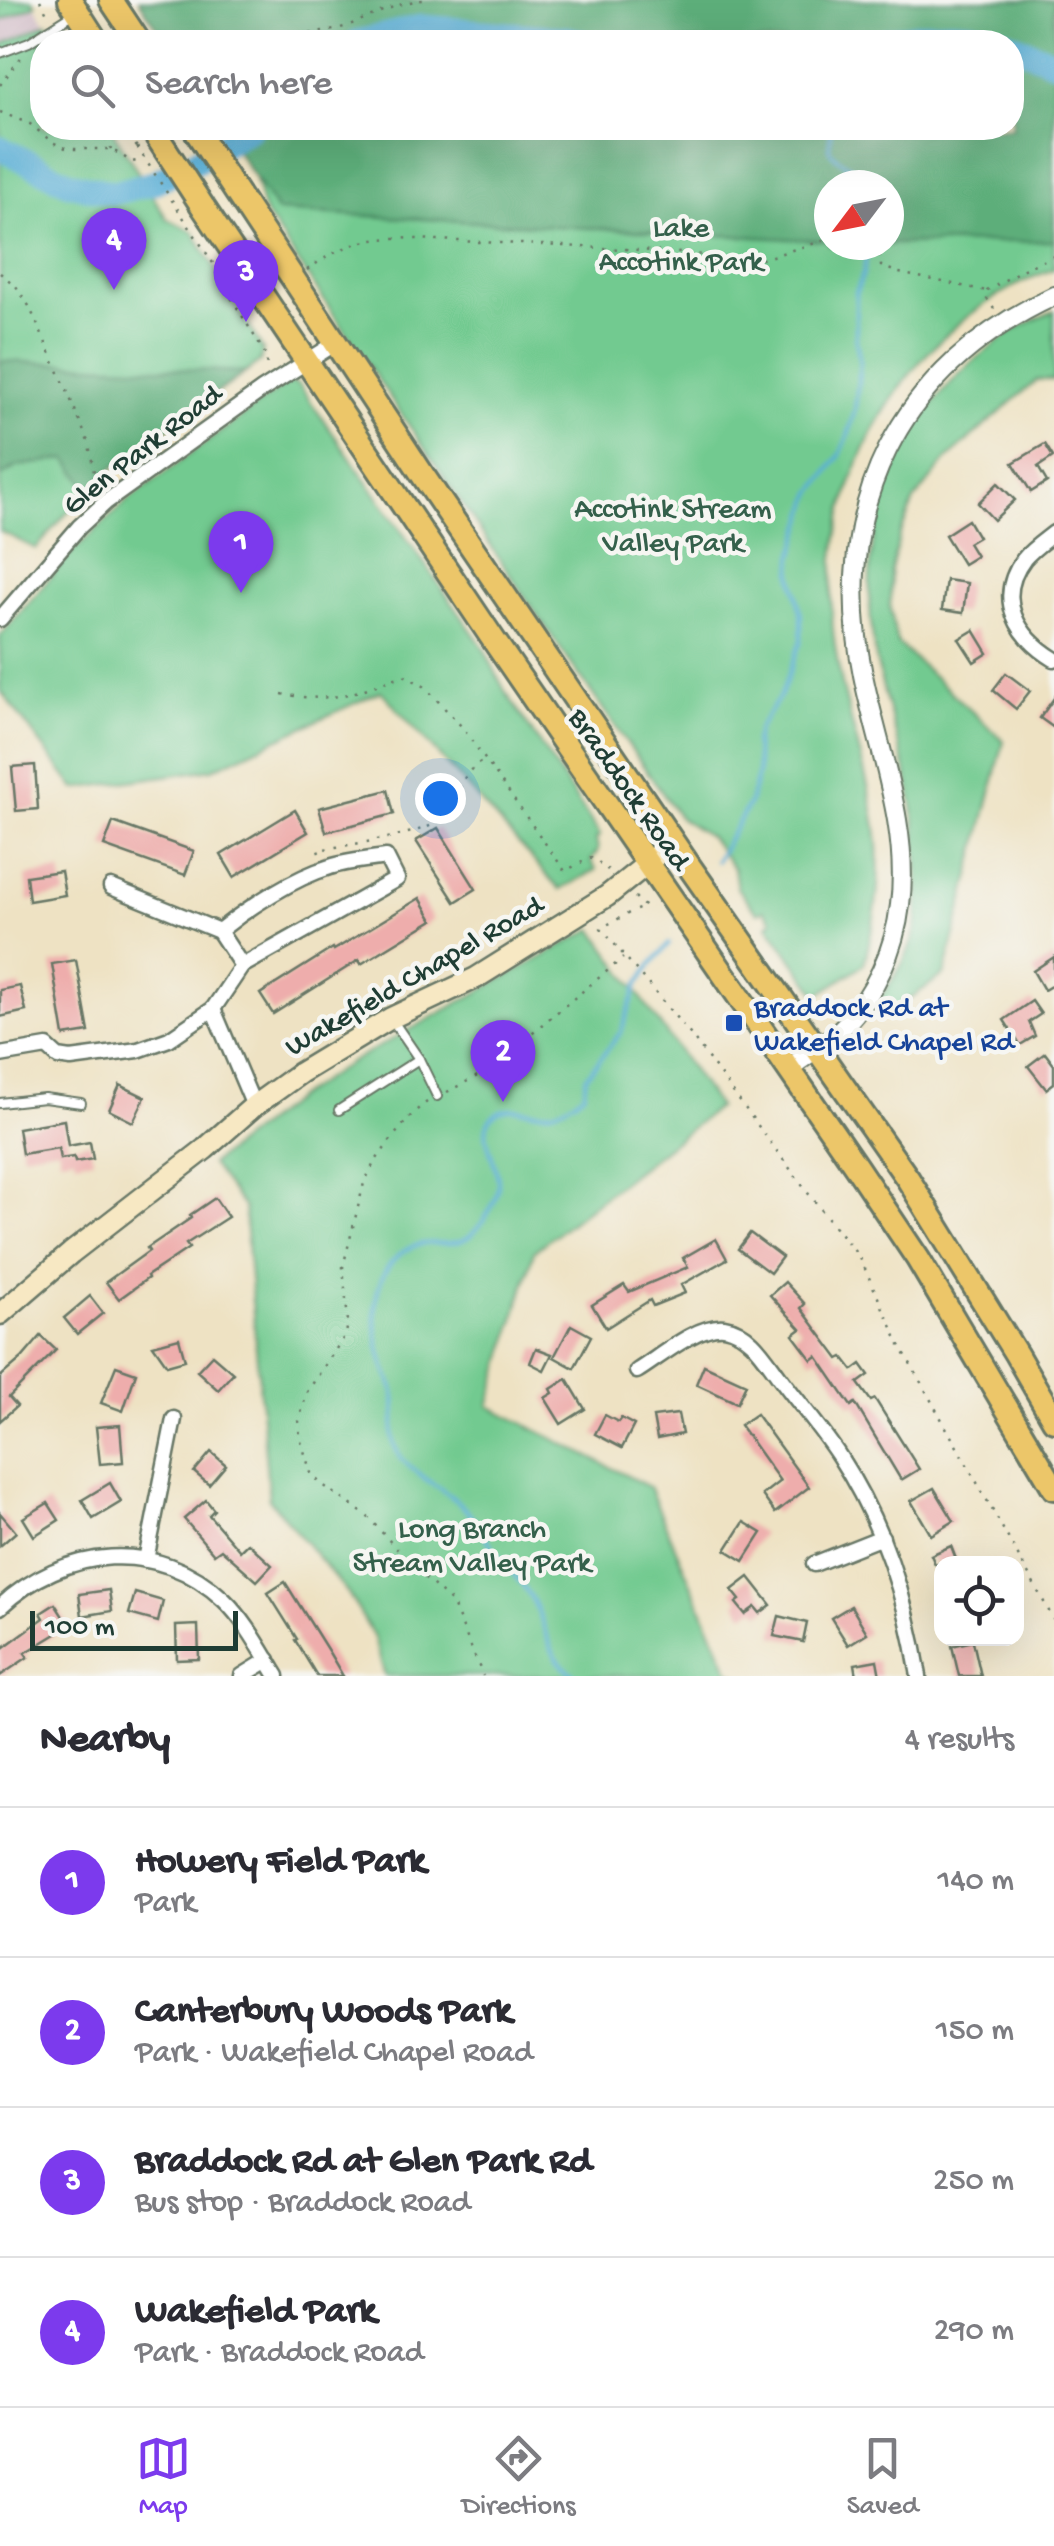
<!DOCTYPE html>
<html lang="en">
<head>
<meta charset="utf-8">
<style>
  body { margin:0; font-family:"Gochi Hand",sans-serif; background:#f2f2f3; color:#2b2b33 }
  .controls { position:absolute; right:30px; bottom:30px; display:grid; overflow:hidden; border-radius:20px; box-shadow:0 10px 40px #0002 }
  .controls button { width:90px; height:90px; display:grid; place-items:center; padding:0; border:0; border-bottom:2px solid #e1e1e2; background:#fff; color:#2b2b33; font:50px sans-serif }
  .compass { position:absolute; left:814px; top:170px; width:90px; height:90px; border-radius:50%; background:#fff; box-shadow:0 10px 40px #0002; rotate:238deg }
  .scale { position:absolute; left:30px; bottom:25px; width:208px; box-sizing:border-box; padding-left:10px; border:5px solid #1f3d34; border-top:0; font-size:28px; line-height:35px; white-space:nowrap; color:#1f3d34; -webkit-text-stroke:8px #f6f6f2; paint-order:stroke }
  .you { position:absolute; left:440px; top:798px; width:35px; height:35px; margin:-25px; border:8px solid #fff; border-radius:50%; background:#1a73e8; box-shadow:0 0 0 15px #1a73e833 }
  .badge { display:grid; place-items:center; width:65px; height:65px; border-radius:50%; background:#7c3aed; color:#fff; font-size:32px; font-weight:700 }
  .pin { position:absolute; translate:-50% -82px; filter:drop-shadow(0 2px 5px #0008) }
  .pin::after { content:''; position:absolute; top:52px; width:35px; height:30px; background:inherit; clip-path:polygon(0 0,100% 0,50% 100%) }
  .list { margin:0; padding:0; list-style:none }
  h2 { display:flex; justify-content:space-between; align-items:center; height:130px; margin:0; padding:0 40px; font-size:42px }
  h2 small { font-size:32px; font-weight:400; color:#7c7c81 }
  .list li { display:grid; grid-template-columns:65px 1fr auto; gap:30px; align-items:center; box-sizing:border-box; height:150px; padding:0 40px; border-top:2px solid #e1e1e2 }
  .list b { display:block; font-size:38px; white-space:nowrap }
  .list p { margin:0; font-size:32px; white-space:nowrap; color:#7c7c81 }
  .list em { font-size:32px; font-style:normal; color:#7c7c81 }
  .icon { flex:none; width:55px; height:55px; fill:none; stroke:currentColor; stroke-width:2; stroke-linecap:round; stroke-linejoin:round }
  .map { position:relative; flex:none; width:1054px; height:1676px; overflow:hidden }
  .search { position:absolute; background:#fff; box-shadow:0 10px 40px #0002; left:30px; right:30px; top:30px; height:110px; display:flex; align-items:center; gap:25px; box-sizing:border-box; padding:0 35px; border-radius:40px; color:#7c7c81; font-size:38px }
  .sheet { height:730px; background:#fff }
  nav { display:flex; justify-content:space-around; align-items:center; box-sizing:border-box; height:140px; border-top:2px solid #e1e1e2; background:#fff; font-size:28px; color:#7c7c81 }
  nav a { display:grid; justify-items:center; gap:5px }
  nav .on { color:#7c3aed }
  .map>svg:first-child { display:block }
</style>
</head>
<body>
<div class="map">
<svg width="1054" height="1676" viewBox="0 0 1054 1676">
  <rect width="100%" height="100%" fill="#f6f6f2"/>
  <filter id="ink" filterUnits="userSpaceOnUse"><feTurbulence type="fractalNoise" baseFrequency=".01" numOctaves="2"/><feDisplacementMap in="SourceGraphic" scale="20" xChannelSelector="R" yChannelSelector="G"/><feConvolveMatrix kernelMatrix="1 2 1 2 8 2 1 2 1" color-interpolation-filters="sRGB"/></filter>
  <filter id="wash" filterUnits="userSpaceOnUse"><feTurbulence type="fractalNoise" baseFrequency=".0048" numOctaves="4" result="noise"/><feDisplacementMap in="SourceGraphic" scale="40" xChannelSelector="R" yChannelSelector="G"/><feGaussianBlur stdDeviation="2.25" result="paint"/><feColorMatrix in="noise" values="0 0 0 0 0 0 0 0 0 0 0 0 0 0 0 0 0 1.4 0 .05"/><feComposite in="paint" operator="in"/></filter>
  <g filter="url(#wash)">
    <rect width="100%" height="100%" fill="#eee2c3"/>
    <path fill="#d2bdc8" d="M35 6 46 24 0 47V21Z"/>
    <g fill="#72ca90" stroke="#488462" stroke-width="2.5" fill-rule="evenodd">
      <path d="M0 0H33L36 5 0 21Z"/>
      <path d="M1054 0V269C909 320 819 479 833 630 839 692 863 753 874 815 884 866 877 915 864 964L818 995 768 925 772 920 764 910 758 913 737 888 734 869 710 837 680 818 553 638 263 210 254 176 263 128H1012V42ZM829 185H889V245H829Z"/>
      <path d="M47 23 62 42H42V128H113L115 135 167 219 193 231 263 350 260 362 109 471 78 500 36 549 0 531V46Z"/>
      <path d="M1054 311V380H1037L947 459 914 501 900 534 891 570 890 607 897 643 1004 741 945 974 889 1013 879 999C893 980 905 962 913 939 919 920 918 899 918 879 918 847 915 812 908 780 898 736 881 692 874 647 854 519 904 402 1013 331 1026 323 1041 317 1054 311Z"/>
      <path d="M292 382 299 385 483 647 505 691 600 835 596 839 598 850 591 861 596 870 560 890 381 691 212 769 75 789 0 690V636L74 550 129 499 286 384Z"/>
      <path d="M593 929 718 1107 534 1251 489 1406 649 1487 729 1671 737 1676H385L373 1635 348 1593 269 1499 244 1208 211 1164 299 1096 351 1062Z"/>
    </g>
    <g fill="#5dae7a" stroke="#3e7657" stroke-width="2.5">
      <path d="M139 0H1054V241L889 244V185H829V241L277 211 221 128H1012V42H166Z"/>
      <path d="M0 361 246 372 109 471 86 493V485L67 459 18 466 0 477Z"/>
    </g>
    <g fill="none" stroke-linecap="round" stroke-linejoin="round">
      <g stroke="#5aafd6" stroke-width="4">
        <path d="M831 128 829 150C841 165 861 170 873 185"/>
        <path d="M716 861 750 802 758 772 755 742 758 729 781 695 801 640V615L792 573 793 557 812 494 840 455 848 436 855 409 860 362 856 341V292L863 274 869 245"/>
        <path d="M576 1676C544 1656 549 1629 532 1599 525 1586 514 1576 505 1564 494 1550 484 1535 474 1520 454 1491 427 1485 405 1462 384 1440 398 1423 395 1398 394 1385 387 1375 383 1362 373 1327 368 1283 398 1256 431 1226 458 1266 487 1215 492 1207 497 1196 498 1187 501 1165 474 1132 493 1116 512 1100 531 1116 551 1111 563 1109 575 1100 584 1093L586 1077 621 1032 638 984 651 965 669 944"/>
      </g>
      <g stroke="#5aafd6" stroke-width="25">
        <path d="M358 42 421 27 568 39 580 42"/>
        <path d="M882 42C922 31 968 28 1007 42"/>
        <path d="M1012 44 1054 62"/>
        <path d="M0 148 69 183 113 193 152 183 195 162 250 128"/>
      </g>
    </g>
    <g id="blocks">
      <g fill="#eeadac">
        <path d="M1045 444 1053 457 1038 467 1047 482 1031 492 1013 463Z"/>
        <path d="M998 483 1015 500 994 520 978 503Z"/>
        <path d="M968 520 978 537 968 543 976 556 963 564 945 535Z"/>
        <path d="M946 580 967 583 963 613 942 610Z"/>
        <path d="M974 630 988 653 974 662 959 639Z"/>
        <path d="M1006 673 1030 691 1016 709 993 690Z"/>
        <path d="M1054 698V728L1040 718Z"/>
        <path d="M35 765 38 809 16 811 12 767Z"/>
        <path d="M388 790 394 814 326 832 319 808Z"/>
        <path d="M295 810 308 832 234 877 221 855Z"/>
        <path d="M113 822 194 851 185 875 104 846Z"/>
        <path d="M438 828 476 889 455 902 416 841Z"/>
        <path d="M61 871 65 895 29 901 26 876Z"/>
        <path d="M420 898 433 920 361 964 359 960 273 1014 260 994 333 948 334 950Z"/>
        <path d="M1054 957V984L1044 990 1033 971Z"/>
        <path d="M76 960 89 1032 64 1036 52 964Z"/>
        <path d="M20 986 26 1011 0 1017V990Z"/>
        <path d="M1032 1001 1041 1014 1029 1022 1035 1036 1020 1045 1004 1020Z"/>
        <path d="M1045 1053 1054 1065V1083L1046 1089 1028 1066Z"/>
        <path d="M120 1085 145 1097 133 1122 109 1110Z"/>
        <path d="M64 1120 68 1146 90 1142 93 1159 75 1162 74 1157 60 1159 58 1148 22 1154 18 1128Z"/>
        <path d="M215 1198 228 1217 186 1244 189 1248 147 1276 148 1278 119 1299 106 1282 149 1251 147 1248 191 1218 190 1215Z"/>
        <path d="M750 1233 782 1257 770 1273 738 1249Z"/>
        <path d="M716 1239 727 1259 681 1285 685 1293 653 1306 650 1300 606 1328 592 1305 624 1285 629 1292 688 1267 683 1258Z"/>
        <path d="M785 1282 805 1304 801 1308 839 1359 843 1357 853 1370 861 1364 869 1375 858 1383 871 1401 875 1399 919 1469 901 1480 855 1403 851 1406 817 1356 812 1360 793 1335 801 1329 770 1295Z"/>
        <path d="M90 1296 103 1313 77 1334 64 1318Z"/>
        <path d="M571 1325 591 1336 574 1368 554 1357Z"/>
        <path d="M41 1336 56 1350 9 1397 17 1406 0 1421V1377L22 1358Z"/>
        <path d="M179 1338 185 1360 167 1365 153 1345Z"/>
        <path d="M536 1348 552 1354 544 1370 530 1363Z"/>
        <path d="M212 1355 233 1373 218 1390 197 1371Z"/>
        <path d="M704 1365 746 1384 737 1403 696 1384Z"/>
        <path d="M116 1366 136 1373 123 1411 101 1403Z"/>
        <path d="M567 1379 585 1409 561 1424 545 1398 553 1393 551 1389Z"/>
        <path d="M678 1414 682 1434 657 1439 653 1417Z"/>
        <path d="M756 1414 809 1487 775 1513 762 1495 780 1481 740 1425Z"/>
        <path d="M605 1415 618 1422 621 1418 634 1425 622 1448 595 1434Z"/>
        <path d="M120 1425 123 1462 100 1464 96 1427Z"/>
        <path d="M211 1452 226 1465 209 1485 194 1472Z"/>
        <path d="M110 1483 121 1502 93 1519 82 1500Z"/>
        <path d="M934 1488 954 1521 931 1535 911 1501Z"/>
        <path d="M206 1500 214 1510 209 1515 240 1551 248 1543 272 1565 257 1581 221 1549 214 1554 184 1519Z"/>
        <path d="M48 1503 59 1520 34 1536 23 1518Z"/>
        <path d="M0 1513 16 1532 0 1546Z"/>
        <path d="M744 1522 762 1533 744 1561 726 1550Z"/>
        <path d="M951 1546 958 1564H935L931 1555Z"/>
        <path d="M749 1577 771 1605 760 1613 755 1607 745 1614 736 1603 740 1600 732 1590Z"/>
        <path d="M285 1582 330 1654 343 1676H317L295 1640 297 1639 268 1593Z"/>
        <path d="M109 1590 112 1611 82 1616 79 1594Z"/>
        <path d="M135 1593 163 1601 158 1622 129 1614Z"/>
        <path d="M55 1604 69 1626 25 1653 28 1657 0 1676V1650L44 1618 41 1613Z"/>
        <path d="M851 1606 867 1633 848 1645 831 1618Z"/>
        <path d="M779 1616 807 1623 803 1642 774 1636Z"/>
        <path d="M198 1625 199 1659 177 1660 176 1626Z"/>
        <path d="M973 1641 981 1676H959L952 1646Z"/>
        <path d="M877 1660 880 1676H857L855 1664Z"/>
      </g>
    </g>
  </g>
  <g filter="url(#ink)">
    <use href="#blocks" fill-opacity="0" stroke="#677766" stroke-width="2.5"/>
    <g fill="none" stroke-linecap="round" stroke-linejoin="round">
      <defs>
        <g id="service">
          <path d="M0 53 29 42 73 14"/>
          <path d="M419 1059 437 1096"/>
          <path d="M0 1103 44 1098 81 1103"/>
          <path d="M339 1110 419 1059 393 1021"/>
        </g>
        <g id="minor">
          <path d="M1054 533C1044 541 1032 549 1024 559 994 599 1018 637 1054 659"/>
          <path d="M0 619 79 527 106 502 262 390 336 343"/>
          <path d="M219 931C249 907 293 878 330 867 347 861 367 860 386 857L397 879 242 966"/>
          <path d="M213 1009 254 1106"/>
          <path d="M0 1055 47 1047 58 1057 71 1059 138 1050 169 1039 213 1009 242 966 219 931 111 887"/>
          <path d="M637 1371C660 1357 698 1324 724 1327 752 1331 768 1363 784 1383 802 1407 822 1430 839 1456 883 1524 906 1597 919 1676"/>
          <path d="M146 1560 174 1419"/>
          <path d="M814 1564 882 1537"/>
          <path d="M0 1607C64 1547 157 1537 224 1600 246 1621 261 1650 277 1676"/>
          <path d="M242 1676 268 1660"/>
        </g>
        <path id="tertiary" d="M789 1068C807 1055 827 1043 843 1027 874 996 895 949 900 905 910 828 878 749 863 675 829 507 899 367 1054 296"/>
        <path id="secondary" d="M0 1314 71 1253 205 1149 254 1106 300 1073 391 1018 476 978 607 896 647 864 672 841"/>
        <g id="primary">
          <path d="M70 0 97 42"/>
          <path d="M111 0 139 42"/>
          <path d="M194 128 424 477 689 866 908 1179 1016 1354 1054 1420"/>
          <path d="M203 207 497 645 857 1168 918 1259 1054 1488"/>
        </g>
      </defs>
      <use href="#service" stroke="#677766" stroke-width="12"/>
      <use href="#minor" stroke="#677766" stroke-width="19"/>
      <use href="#tertiary" stroke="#677766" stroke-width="22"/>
      <use href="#secondary" stroke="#677766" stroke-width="25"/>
      <use href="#primary" stroke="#677766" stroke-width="28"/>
      <g stroke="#677766" stroke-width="2.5" stroke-dasharray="2.5 8" stroke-linecap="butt">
        <path d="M40 0 48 15"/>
        <path d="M280 42C297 33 315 34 334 30 364 22 393 2 424 0"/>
        <path d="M0 85 23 55"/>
        <path d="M0 112 30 124 52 142 68 149H111L132 162 142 160"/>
        <path d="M102 128 111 149"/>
        <path d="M123 128 137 147"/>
        <path d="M183 217 220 274 229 294 267 357 266 371"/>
        <path d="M876 245 879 248 881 266 899 273 987 291"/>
        <path d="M307 270C338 248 359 239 397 238L624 249 762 259 829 239"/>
        <path d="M0 273 16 286 29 306 66 388 89 444 97 489"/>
        <path d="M994 309 985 296 987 291 1021 270 1054 256"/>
        <path d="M282 694C338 704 354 692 404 675L424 686 462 727 565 871 592 857 608 870"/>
        <path d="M319 853 318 850C345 845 429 835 446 816 463 796 455 776 484 760"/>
        <path d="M635 897 645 907 633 911 601 928 690 1034 808 1193 860 1258 900 1345 1054 1620"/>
        <path d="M447 1092 483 1073 623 958"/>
        <path d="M427 1102 413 1113 393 1137 374 1163 364 1183 343 1267 348 1322 346 1334 307 1392 299 1421 300 1438 311 1473 320 1483 367 1516 416 1570 452 1602 483 1676"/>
      </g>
      <use href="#service" stroke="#fff" stroke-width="8"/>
      <use href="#minor" stroke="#fff" stroke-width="14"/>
      <use href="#tertiary" stroke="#fff" stroke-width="18"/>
      <use href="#secondary" stroke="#f7e8c3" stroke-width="20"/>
      <use href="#primary" stroke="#ecc669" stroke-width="22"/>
      <defs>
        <path id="primary-bridge" d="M154 132 203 207"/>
      </defs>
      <use href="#primary-bridge" stroke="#677766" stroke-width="28" stroke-linecap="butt"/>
      <path stroke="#677766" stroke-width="2.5" stroke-dasharray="2.5 8" stroke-linecap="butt" d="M137 147 183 217"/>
      <use href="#primary-bridge" stroke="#ecc669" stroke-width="22"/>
    </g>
  </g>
  <rect fill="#1a4fb4" stroke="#f6f6f2" stroke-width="4" x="724" y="1013" width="20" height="20" rx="5"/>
  <g text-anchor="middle" stroke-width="9" stroke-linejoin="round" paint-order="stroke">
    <g font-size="30" fill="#34604b" stroke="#f6f6f2">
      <text x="681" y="236">Lake<tspan x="681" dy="34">Accotink Park</tspan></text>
      <text x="673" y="517">Accotink Stream<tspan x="673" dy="34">Valley Park</tspan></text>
      <text x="472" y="1537">Long Branch<tspan x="472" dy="34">Stream Valley Park</tspan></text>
    </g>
    <g font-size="30" fill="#1f3d34" stroke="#f6f6f2">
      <text transform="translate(141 448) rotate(-38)" y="10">Glen Park Road</text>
      <text transform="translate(631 788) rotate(55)" y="10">Braddock Road</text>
      <text transform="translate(413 974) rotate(-30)" y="10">Wakefield Chapel Road</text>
    </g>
    <g font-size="30" fill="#164399" stroke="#f6f6f2" text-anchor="start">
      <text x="754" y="1016">Braddock Rd at<tspan x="754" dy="34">Wakefield Chapel Rd</tspan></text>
    </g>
  </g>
</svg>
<div class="controls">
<button><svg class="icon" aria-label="locate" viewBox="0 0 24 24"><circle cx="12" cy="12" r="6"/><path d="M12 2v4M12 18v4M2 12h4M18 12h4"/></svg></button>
</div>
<svg class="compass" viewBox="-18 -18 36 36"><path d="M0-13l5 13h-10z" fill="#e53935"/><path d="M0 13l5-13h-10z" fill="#7c7c81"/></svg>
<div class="scale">100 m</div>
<div class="you"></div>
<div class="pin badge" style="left:241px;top:593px">1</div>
<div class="pin badge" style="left:503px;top:1102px">2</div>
<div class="pin badge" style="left:246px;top:322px">3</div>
<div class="pin badge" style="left:114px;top:290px">4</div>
<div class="search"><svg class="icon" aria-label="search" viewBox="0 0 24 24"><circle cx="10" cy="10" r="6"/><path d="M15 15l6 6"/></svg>Search here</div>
</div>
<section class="sheet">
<h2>Nearby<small>4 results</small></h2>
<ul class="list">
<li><span class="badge">1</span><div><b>Howery Field Park</b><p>Park</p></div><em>140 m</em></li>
<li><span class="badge">2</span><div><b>Canterbury Woods Park</b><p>Park · Wakefield Chapel Road</p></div><em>150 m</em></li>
<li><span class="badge">3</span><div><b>Braddock Rd at Glen Park Rd</b><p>Bus stop · Braddock Road</p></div><em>250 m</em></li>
<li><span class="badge">4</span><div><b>Wakefield Park</b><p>Park · Braddock Road</p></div><em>290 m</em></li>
</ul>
</section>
<nav>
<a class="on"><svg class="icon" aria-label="map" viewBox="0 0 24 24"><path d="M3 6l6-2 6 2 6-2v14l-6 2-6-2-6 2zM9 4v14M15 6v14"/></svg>Map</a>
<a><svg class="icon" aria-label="directions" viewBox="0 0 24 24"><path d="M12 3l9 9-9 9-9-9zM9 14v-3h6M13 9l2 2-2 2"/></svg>Directions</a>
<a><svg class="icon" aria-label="saved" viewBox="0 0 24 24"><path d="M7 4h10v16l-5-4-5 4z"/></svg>Saved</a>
</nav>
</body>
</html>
